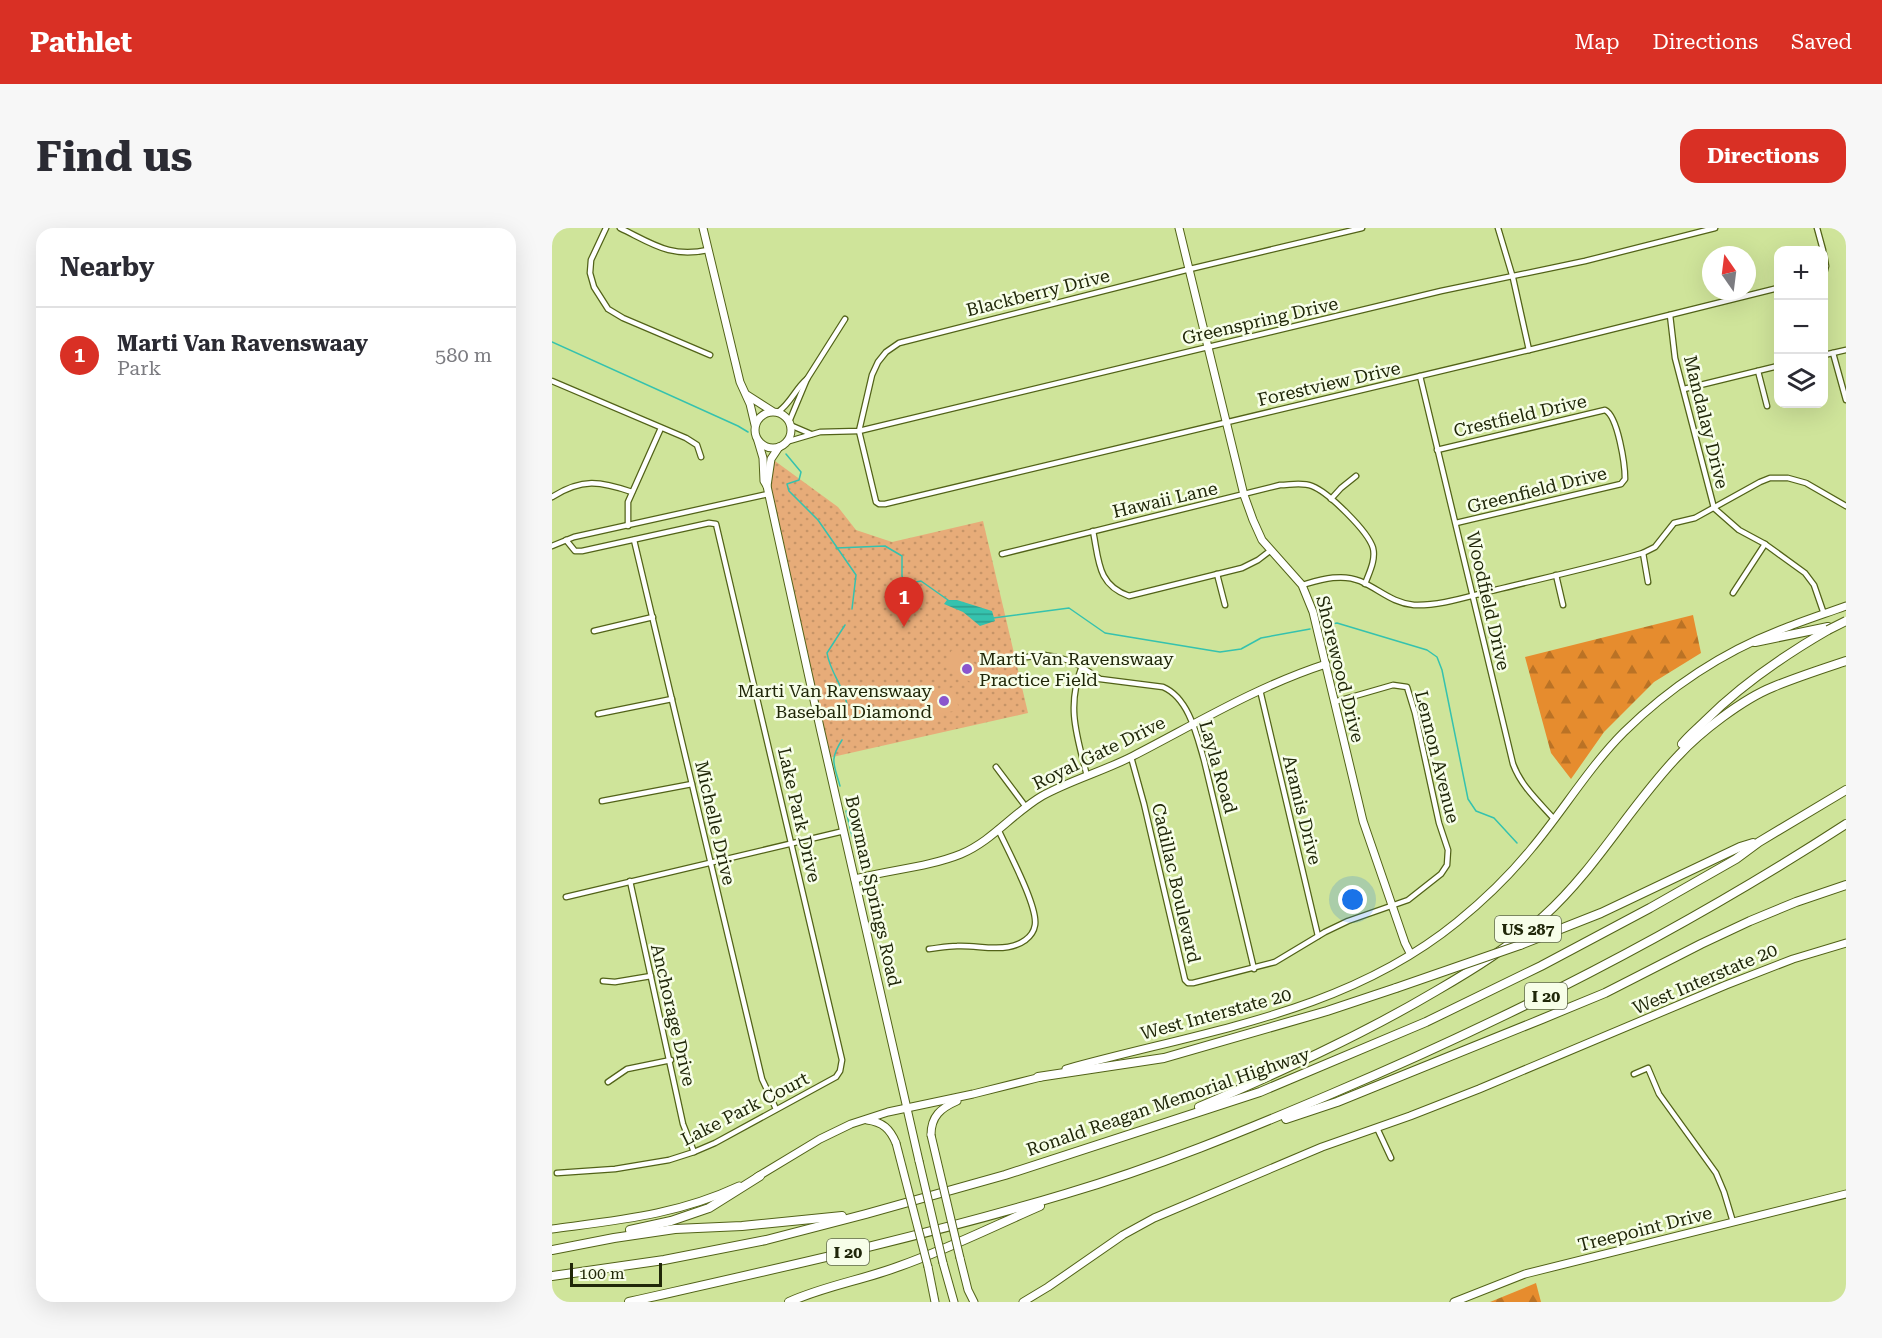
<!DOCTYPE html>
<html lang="en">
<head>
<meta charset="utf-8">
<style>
  body { margin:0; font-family:"Roboto Serif",serif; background:#f7f7f7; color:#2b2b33 }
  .controls { position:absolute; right:18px; top:18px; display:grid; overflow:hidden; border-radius:12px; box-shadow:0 6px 24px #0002 }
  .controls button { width:54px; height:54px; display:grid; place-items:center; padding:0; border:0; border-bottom:2px solid #e1e1e2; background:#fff; color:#2b2b33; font:30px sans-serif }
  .compass { position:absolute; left:1150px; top:18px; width:54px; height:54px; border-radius:50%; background:#fff; box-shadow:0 6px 24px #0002; rotate:346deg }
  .scale { position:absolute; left:18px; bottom:15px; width:92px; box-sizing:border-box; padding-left:6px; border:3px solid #202709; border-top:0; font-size:16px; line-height:21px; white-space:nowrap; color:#202709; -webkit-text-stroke:4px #f7fee8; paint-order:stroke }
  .you { position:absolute; left:801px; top:672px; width:21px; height:21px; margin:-15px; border:4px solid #fff; border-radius:50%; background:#1a73e8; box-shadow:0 0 0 9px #1a73e833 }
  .badge { display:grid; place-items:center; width:39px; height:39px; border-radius:50%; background:#d93025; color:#fff; font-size:20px; font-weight:700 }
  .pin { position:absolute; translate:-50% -50px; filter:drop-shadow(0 2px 3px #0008) }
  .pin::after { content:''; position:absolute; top:32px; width:21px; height:18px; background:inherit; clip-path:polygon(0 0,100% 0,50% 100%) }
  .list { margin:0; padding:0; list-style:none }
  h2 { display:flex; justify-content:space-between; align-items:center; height:78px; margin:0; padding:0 24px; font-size:26px }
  h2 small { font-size:20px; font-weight:400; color:#7c7c81 }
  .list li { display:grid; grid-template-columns:39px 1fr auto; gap:18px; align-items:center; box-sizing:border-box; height:96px; padding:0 24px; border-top:2px solid #e1e1e2 }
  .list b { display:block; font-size:22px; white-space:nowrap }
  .list p { margin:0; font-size:20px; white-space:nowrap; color:#7c7c81 }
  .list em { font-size:20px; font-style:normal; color:#7c7c81 }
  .icon { flex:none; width:33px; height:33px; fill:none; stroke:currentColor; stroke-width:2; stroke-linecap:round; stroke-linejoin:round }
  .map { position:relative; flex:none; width:1294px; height:1074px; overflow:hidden; border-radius:18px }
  header { display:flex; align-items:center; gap:36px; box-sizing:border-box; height:84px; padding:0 30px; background:#d93025; color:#fff }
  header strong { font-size:28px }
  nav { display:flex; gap:33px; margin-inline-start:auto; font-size:21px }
  .intro { display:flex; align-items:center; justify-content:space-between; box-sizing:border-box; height:144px; padding:0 36px }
  h1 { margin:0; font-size:42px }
  .button { padding:15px 27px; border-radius:18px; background:#d93025; color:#fff; font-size:21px; font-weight:700 }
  main { display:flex; gap:36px; padding:0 36px }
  aside { flex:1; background:#fff; border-radius:18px; box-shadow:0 6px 24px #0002 }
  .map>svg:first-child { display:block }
</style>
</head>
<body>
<header>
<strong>Pathlet</strong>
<nav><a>Map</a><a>Directions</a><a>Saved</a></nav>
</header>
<div class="intro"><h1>Find us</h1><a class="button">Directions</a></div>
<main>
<aside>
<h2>Nearby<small></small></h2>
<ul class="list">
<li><span class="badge">1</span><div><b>Marti Van Ravenswaay</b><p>Park</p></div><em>580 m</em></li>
</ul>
</aside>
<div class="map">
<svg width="1294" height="1074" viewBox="0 0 1294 1074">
  <defs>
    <pattern id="forest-firs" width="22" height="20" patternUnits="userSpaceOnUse" patternTransform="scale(1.5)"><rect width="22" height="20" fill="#e68c2e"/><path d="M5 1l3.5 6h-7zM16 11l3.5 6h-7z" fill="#ba7225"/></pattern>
    <pattern id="park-dots" width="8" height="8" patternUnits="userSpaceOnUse" patternTransform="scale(1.5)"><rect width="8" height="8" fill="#e7ac79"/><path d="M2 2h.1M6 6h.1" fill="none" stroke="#c69467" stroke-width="1.8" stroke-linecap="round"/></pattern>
    <pattern id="water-rules" width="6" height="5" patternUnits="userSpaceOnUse" patternTransform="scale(1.5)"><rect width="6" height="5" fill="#35c2ae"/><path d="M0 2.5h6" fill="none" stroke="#2c9e8c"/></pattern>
  </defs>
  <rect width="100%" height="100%" fill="#cfe49a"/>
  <g fill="url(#forest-firs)">
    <path d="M1141 387 1149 425 1102 454 1052 504 1019 551 999 525 973 429Z"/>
    <path d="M984 1055 989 1074H938Z"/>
  </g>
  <path fill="url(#park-dots)" d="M212 225 286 279 304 302 340 314 431 293 476 485 276 530Z"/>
  <g fill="#e7ac79">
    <path d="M400 422 440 446 430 461 390 437Z"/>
    <path d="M402 459 407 482 382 487 377 465Z"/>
  </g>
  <path fill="url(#water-rules)" d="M395 372H405L440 383 443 393 428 398 411 384 392 376Z"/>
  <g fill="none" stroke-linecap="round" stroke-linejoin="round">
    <g stroke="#35c2ae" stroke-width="1.5">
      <path d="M0 114 186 198 196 204"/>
      <path d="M234 226 249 244 247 252 235 256 237 263 266 292 304 347 300 381"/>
      <path d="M284 320 333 318 350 328V348L353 356 369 353 396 372"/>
      <path d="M441 390 517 380 553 405 668 424 689 421 709 410 758 401"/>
      <path d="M770 398 785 395 875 422 885 429 890 442 916 571 924 583 942 590 965 615"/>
      <path d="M287 487 295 476C291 458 278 444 275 425L293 397"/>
      <path d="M288 558C282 536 277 532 290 512"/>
      <path d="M294 583 300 608"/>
    </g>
    <defs>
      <g id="street">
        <path d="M54 0 39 32 38 45 42 59 56 81 71 90 158 127"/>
        <path d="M68 0C101 16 118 30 156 22"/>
        <path d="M810 0 638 41 347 115 334 124 326 134 320 147 307 203 324 274 327 276H333L977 122 1226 60"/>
        <path d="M946 0 961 50 977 122"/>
        <path d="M1265 0 1271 22"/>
        <path d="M1272 26 1274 38 1272 46"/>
        <path d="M1118 87 1123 130 1162 280 1187 302 1213 316 1253 345 1262 357 1272 386"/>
        <path d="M1281 125 1294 172"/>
        <path d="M1272 127 1294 122"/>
        <path d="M1206 143 1215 178"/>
        <path d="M868 148 961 536C969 558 987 574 1002 591"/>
        <path d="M0 153 134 210 145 217 149 229"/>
        <path d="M1132 161 1226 138"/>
        <path d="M226 184C239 175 243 161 255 151"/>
        <path d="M237 194 255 151 293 91"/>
        <path d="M238 197 259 206"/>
        <path d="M234 214 268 204 307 203 889 63 1033 33 1163 0"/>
        <path d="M885 222 1053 182C1066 188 1073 237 1073 251L1069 256 904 295"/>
        <path d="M0 269C30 250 48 253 80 264"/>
        <path d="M779 271 789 260 804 248"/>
        <path d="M76 298V274L109 200"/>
        <path d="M541 303C547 332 545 357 577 368L690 340 706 332 719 322"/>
        <path d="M82 312 210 851 224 881"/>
        <path d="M0 318 22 309 216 266"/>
        <path d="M1091 325 1096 354"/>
        <path d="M450 326 728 257C738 257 750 254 760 258 776 264 816 303 821 320 824 332 817 345 813 356"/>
        <path d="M665 346 673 377"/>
        <path d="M1004 347 1011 377"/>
        <path d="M750 357C768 352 789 345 808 353 827 361 840 375 862 377 889 378 917 368 943 362 992 350 1042 339 1091 325L1103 319 1122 295 1143 290 1208 254 1218 250H1236L1254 255 1294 278"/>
        <path d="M1181 365 1213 316"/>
        <path d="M42 403 101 389"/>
        <path d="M475 429 492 427 504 429 522 434 548 451 611 459C637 470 645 508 652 532L702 741"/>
        <path d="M530 438C514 479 525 508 535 548"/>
        <path d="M708 462 766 708"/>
        <path d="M46 486 120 471"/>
        <path d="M579 529 592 576 633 752 636 755H641L723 734 773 704 796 693 856 672 889 646 895 637 896 622 887 595 863 485 855 459 841 457 782 474"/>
        <path d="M444 539 474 579"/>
        <path d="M50 573 140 556"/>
        <path d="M78 653 131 896 142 924"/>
        <path d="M14 669 292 603"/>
        <path d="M377 721C386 720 396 718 405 718 422 717 439 722 456 719 468 717 481 710 483 697 486 678 455 621 446 601"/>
        <path d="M51 753 63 754 99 748"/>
        <path d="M1082 846 1096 840 1107 866 1164 945 1172 964 1181 994"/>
        <path d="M56 854 75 841 119 832"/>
        <path d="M825 900 839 930"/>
        <path d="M5 945 63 941 117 932 142 924 163 915 284 849 288 843 290 832 164 296 157 295 30 323H23L14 312"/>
      </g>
      <g id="secondary">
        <path d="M151 0 188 154 198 176 203 197"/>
        <path d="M627 0 692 267 701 292 710 312 750 357 761 384 811 593 853 715 858 725"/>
        <path d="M195 167 220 183"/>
        <circle cx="221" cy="202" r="18"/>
        <path d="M206 213 211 230 212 253 215 258 269 504 367 933"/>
        <path d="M215 258 219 231 227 219"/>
        <path d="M303 651C337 642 377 639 409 626 440 613 461 585 490 568 519 552 552 543 581 528 645 495 706 458 774 436"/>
        <path d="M514 841C650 803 792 786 905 694 932 672 957 648 979 621 1011 583 1037 539 1072 504 1117 460 1169 425 1228 402 1250 393 1272 386 1294 378"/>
        <path d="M315 892C331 894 338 901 344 915"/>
        <path d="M379 907C379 888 389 880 405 873"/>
        <path d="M205 949 268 911 299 896 336 884 421 866 489 849"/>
        <path d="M0 1001C67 992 125 987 187 958"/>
        <path d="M408 1030 416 1062 422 1074"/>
        <path d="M391 1035 402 1074"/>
        <path d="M376 1039 383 1074"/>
        <path d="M471 1074 496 1059 571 1007 602 990 770 919 858 888 927 861 1174 757 1241 731 1294 715"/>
        <path d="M902 1074 973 1046 1294 966"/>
      </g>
      <g id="highway">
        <path d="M1203 414 1276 399"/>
        <path d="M1130 516C1136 508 1145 501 1153 493 1189 457 1231 428 1276 402"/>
        <path d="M968 717 1049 685 1188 619 1201 615"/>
        <path d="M486 849 612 830 775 783 844 760"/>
        <path d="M647 879C728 844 808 808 884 763 922 741 959 718 992 688 1044 641 1078 578 1126 528 1148 504 1191 471 1221 459 1245 449 1270 441 1294 433"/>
        <path d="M734 891 785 874 990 791 1053 765 1149 716 1198 693 1244 674 1294 657"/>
        <path d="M78 1002 119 993 157 980 208 948"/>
        <path d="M0 1022 62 1010 123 1001 190 998 290 988"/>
        <path d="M0 1048 112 1032 214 1012 314 986 453 947 708 864 874 794 989 738 1098 680 1184 631 1207 614 1294 562"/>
        <path d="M77 1074C223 1041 370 1009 513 966 605 939 692 903 779 866 958 790 1131 702 1294 596"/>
        <path d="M237 1074C272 1058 311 1052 348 1038 396 1021 442 998 488 978"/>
      </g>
    </defs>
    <use href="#street" stroke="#526218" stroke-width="7"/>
    <use href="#secondary" stroke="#526218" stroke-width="9"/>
    <use href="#highway" stroke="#526218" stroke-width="10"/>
    <use href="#street" stroke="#fff" stroke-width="4.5"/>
    <use href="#secondary" stroke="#fff" stroke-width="7"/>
    <use href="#highway" stroke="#fff" stroke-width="8"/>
    <defs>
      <g id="secondary-bridge">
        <path d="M379 907 408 1030"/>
        <path d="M344 915 376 1039"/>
        <path d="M367 933 391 1035"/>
      </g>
      <g id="highway-bridge">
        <path d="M1276 402 1294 393"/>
        <path d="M844 760 968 717"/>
      </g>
    </defs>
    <use href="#secondary-bridge" stroke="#526218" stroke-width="9" stroke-linecap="butt"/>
    <use href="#highway-bridge" stroke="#526218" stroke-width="10" stroke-linecap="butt"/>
    <use href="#secondary-bridge" stroke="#fff" stroke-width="7"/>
    <use href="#highway-bridge" stroke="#fff" stroke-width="8"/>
  </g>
  <g fill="#8a55cd" stroke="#f7fee8" stroke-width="2">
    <circle cx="415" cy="441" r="6"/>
    <circle cx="392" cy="473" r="6"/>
  </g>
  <g text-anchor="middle" stroke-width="5" stroke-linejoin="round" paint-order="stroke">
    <g fill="#f7fee8" stroke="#60684c" stroke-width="1.5">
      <rect x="943" y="688" width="66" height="26" rx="4.5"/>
      <rect x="973" y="755" width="42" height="26" rx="4.5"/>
      <rect x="275" y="1011" width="42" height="26" rx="4.5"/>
    </g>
    <g font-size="16" font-weight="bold" fill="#202709">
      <text x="976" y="707">US 287</text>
      <text x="994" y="774">I 20</text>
      <text x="296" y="1030">I 20</text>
    </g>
    <g font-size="18" fill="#202709" stroke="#f7fee8">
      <text transform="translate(486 65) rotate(-14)" y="6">Blackberry Drive</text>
      <text transform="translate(708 93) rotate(-13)" y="6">Greenspring Drive</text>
      <text transform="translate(777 156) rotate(-13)" y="6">Forestview Drive</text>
      <text transform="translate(968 188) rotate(-13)" y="6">Crestfield Drive</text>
      <text transform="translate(1154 194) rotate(76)" y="6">Mandalay Drive</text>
      <text transform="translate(985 262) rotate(-14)" y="6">Greenfield Drive</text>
      <text transform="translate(613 272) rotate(-13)" y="6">Hawaii Lane</text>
      <text transform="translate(936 373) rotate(77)" y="6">Woodfield Drive</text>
      <text transform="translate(788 441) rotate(76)" y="6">Shorewood Drive</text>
      <text transform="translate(547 525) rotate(-26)" y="6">Royal Gate Drive</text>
      <text transform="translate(885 529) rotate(76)" y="6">Lennon Avenue</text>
      <text transform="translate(666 539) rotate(74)" y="6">Layla Road</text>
      <text transform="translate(750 582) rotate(76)" y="6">Aramis Drive</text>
      <text transform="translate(247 587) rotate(77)" y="6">Lake Park Drive</text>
      <text transform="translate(163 595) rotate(77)" y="6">Michelle Drive</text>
      <text transform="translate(624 655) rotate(77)" y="6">Cadillac Boulevard</text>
      <text transform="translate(321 663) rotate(77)" y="6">Bowman Springs Road</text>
      <text transform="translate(1153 751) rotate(-23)" y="6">West Interstate 20</text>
      <text transform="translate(664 786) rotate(-15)" y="6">West Interstate 20</text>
      <text transform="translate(121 787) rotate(77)" y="6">Anchorage Drive</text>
      <text transform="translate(616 874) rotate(-19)" y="6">Ronald Reagan Memorial Highway</text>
      <text transform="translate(193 881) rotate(-27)" y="6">Lake Park Court</text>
      <text transform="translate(1093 1001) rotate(-14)" y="6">Treepoint Drive</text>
    </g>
    <g font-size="18" fill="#202709" stroke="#f7fee8" text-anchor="start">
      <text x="427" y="437">Marti Van Ravenswaay<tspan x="427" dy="21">Practice Field</tspan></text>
      <text x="380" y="469" text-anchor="end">Marti Van Ravenswaay<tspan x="380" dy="21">Baseball Diamond</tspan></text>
    </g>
  </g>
</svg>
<div class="controls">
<button>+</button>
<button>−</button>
<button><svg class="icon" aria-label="layers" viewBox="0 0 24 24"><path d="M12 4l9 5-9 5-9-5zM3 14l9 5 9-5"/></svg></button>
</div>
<svg class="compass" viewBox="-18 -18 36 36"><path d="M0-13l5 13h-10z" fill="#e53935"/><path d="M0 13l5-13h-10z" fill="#7c7c81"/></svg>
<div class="scale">100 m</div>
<div class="you"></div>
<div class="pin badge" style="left:352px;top:399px">1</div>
</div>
</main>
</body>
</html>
